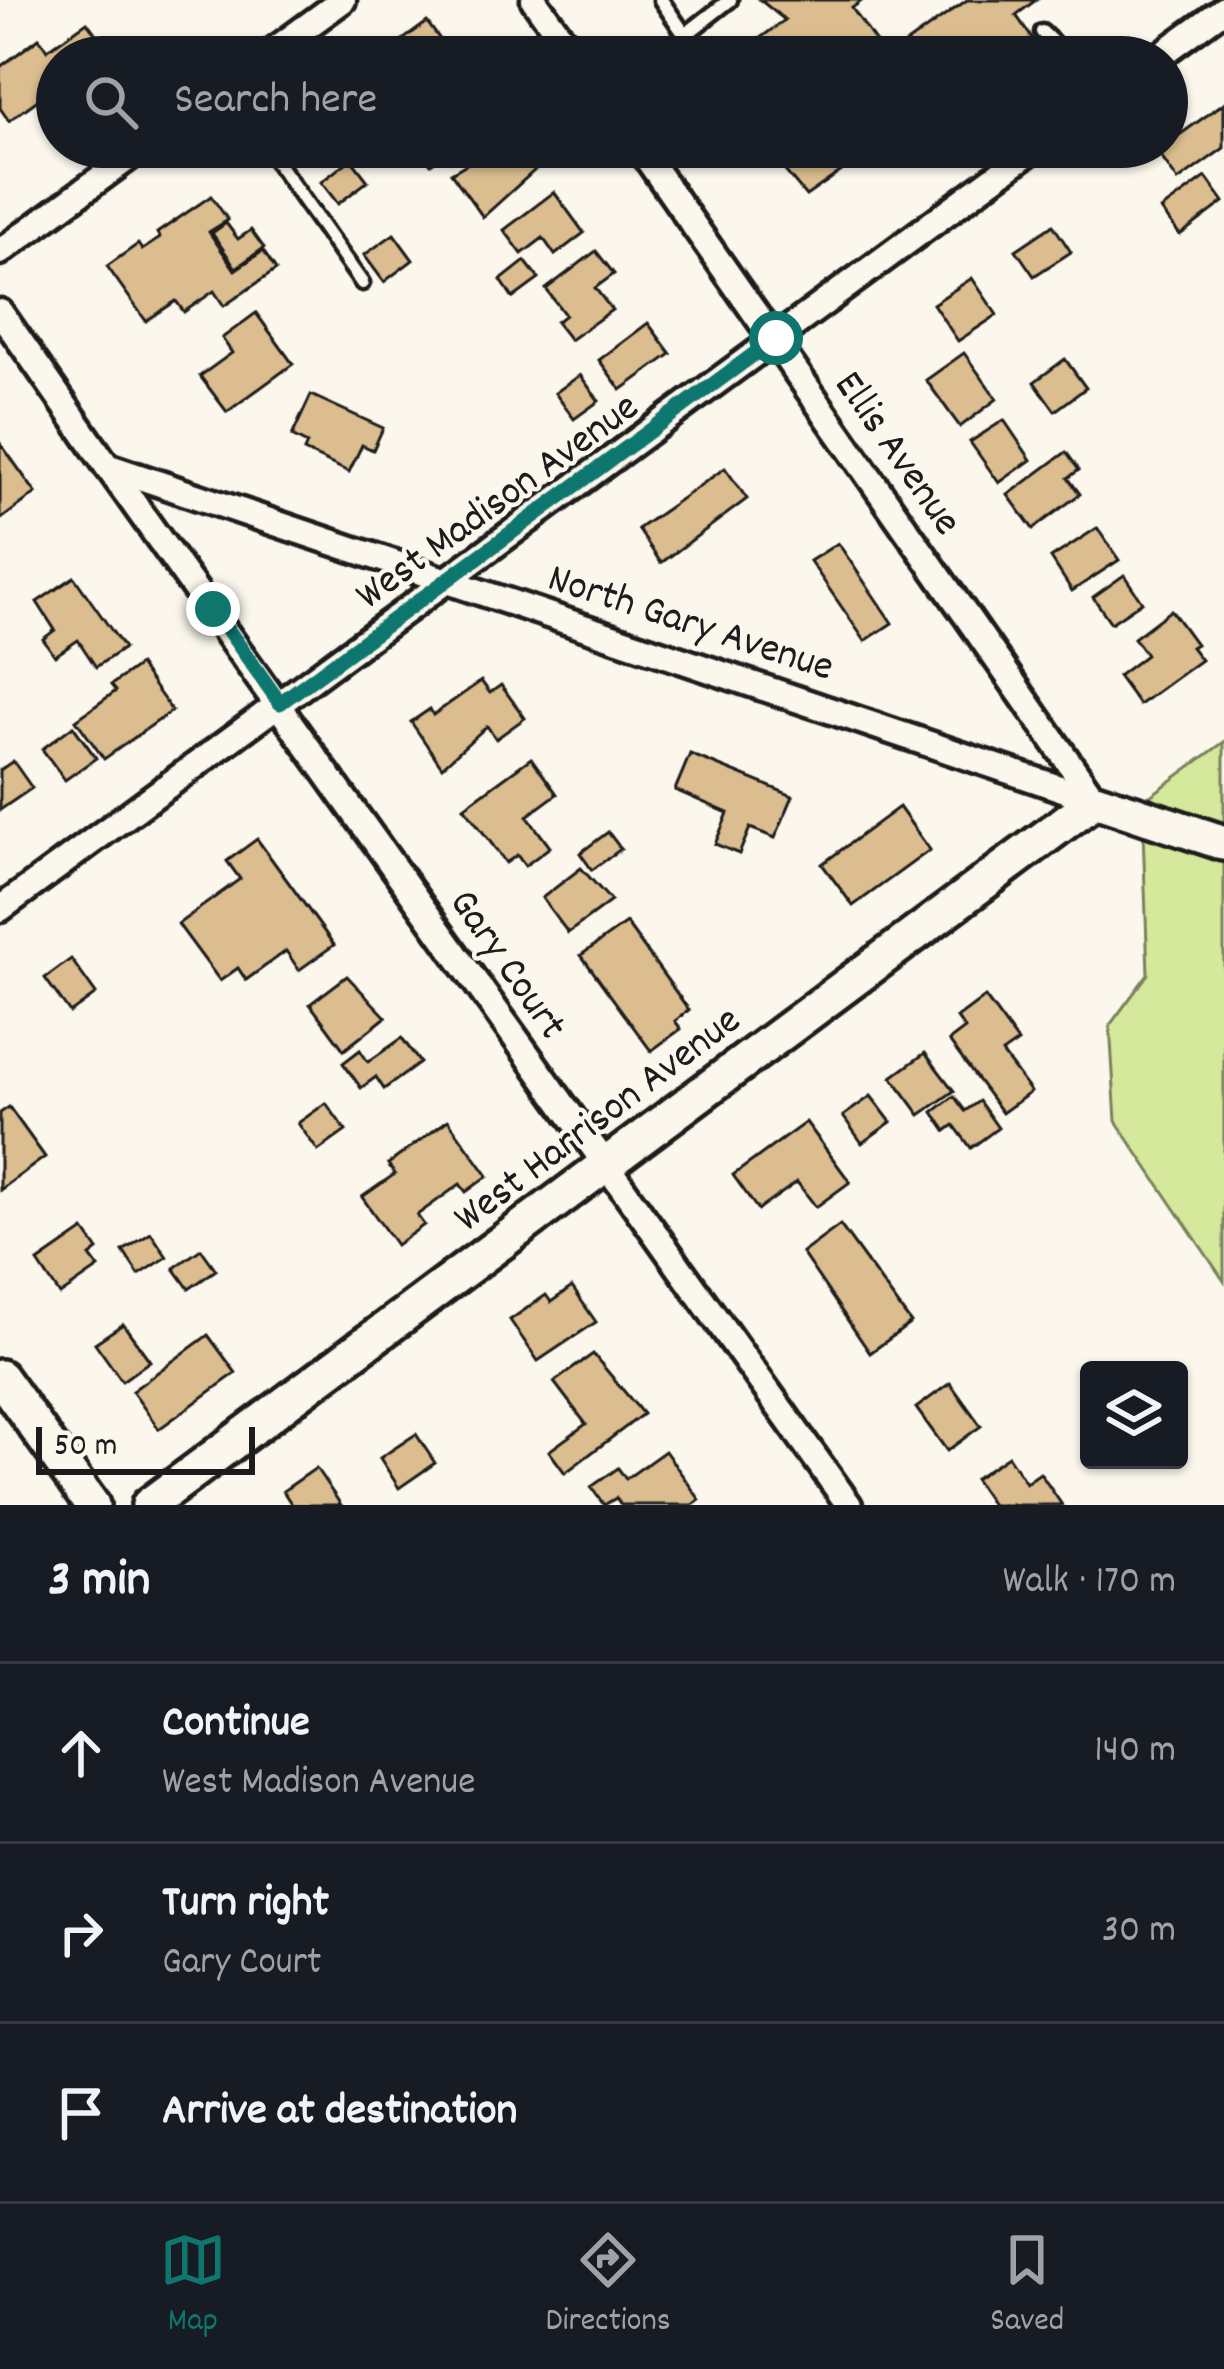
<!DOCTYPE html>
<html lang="en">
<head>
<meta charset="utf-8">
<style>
  body { margin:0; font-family:Dekko,sans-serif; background:#242831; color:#f1f3f6 }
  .controls { position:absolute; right:36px; bottom:36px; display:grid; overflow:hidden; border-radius:12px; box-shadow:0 3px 9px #0004 }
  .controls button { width:108px; height:108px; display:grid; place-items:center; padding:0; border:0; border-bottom:3px solid #363941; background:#171b24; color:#f1f3f6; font:60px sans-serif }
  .scale { position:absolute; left:36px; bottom:30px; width:219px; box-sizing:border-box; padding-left:12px; border:6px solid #1c1c1c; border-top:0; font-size:33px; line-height:42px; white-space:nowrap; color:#1c1c1c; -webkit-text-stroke:9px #fbf7ec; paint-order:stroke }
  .stop { position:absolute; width:36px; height:36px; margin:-27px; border:9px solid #0f766e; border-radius:50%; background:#fff }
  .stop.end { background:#0f766e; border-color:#fff; box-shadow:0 3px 12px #0008 }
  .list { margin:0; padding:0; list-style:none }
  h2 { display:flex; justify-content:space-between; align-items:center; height:156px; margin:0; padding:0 48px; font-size:51px }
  h2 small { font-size:39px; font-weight:400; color:#9ea1a6 }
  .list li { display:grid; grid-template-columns:78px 1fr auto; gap:36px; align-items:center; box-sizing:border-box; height:180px; padding:0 48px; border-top:3px solid #363941 }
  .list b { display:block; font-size:45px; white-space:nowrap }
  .list p { margin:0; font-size:39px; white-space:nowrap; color:#9ea1a6 }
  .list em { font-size:39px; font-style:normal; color:#9ea1a6 }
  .icon { flex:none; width:66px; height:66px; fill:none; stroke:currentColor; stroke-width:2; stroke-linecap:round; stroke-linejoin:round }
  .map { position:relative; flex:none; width:1224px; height:1505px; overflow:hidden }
  .search { position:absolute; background:#171b24; box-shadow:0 3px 9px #0004; left:36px; right:36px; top:36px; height:132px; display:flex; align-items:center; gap:30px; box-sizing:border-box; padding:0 42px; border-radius:66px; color:#9ea1a6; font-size:45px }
  .sheet { height:696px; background:#171b24 }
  nav { display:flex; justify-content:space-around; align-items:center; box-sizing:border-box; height:168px; border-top:3px solid #363941; background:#171b24; font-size:33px; color:#9ea1a6 }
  nav a { display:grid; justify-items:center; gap:6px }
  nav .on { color:#0f766e }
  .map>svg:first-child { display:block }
</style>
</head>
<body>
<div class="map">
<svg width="1224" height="1505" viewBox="0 0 1224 1505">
  <rect width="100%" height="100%" fill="#fbf7ec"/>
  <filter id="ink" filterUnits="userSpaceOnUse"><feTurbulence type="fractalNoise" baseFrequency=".00833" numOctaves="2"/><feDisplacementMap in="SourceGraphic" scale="24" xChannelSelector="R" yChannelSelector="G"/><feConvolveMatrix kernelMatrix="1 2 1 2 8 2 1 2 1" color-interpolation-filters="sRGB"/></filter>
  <g filter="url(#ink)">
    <path fill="#d5e89c" stroke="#78825c" stroke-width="3" d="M1224 742V1281L1116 1121 1110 1025 1148 974 1142 802Z"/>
    <g fill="#dbbd8f" stroke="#1c1c1c" stroke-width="3">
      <path d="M760 0H863L852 8 886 57H734L785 20Z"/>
      <path d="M967 0H1036L1016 15 1032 38 1005 57H887Z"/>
      <path d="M87 22 113 57H57V86L9 121 0 108V67L39 38 47 50Z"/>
      <path d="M427 22 453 57H394L389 50Z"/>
      <path d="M1224 103V148L1178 181 1157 151Z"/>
      <path d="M418 147H454L431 164Z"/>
      <path d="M496 147H520L536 169 483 217 451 173Z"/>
      <path d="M765 147H876L806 196Z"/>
      <path d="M351 159 368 181 338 204 321 182Z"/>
      <path d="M1206 177 1224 202 1180 235 1161 210Z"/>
      <path d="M554 192 584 233 555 255 543 238 522 254 504 230Z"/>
      <path d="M211 196 228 220 209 232 235 270 263 251 276 270 224 306 214 291 184 312 176 301 146 321 107 266 138 244 142 250 160 238 157 233Z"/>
      <path d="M226 223 238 239 251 230 264 248 236 268 212 233Z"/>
      <path d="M1053 225 1071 252 1034 276 1016 250Z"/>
      <path d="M394 234 413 260 384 282 364 255Z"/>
      <path d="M596 251 614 274 595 288 612 310 570 340 556 322 565 315 546 289Z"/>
      <path d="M525 261 539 279 513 298 501 280Z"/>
      <path d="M972 278 997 315 958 341 933 304Z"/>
      <path d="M256 313 293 364 227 412 200 376 232 353 222 338Z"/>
      <path d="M648 323 671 354 621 390 599 360Z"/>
      <path d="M964 353 997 399 960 427 926 380Z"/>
      <path d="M1065 359 1086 388 1055 411 1034 382Z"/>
      <path d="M580 375 599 401 574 419 555 393Z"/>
      <path d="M311 395 383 428 373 450 362 445 349 472 304 451 307 444 292 436Z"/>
      <path d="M1004 420 1031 460 999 483 970 442Z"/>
      <path d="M0 443 36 493 0 520Z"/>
      <path d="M1066 452 1079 470 1068 478 1080 494 1033 529 1008 495Z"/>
      <path d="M725 468 747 499 661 563 638 529Z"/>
      <path d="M1097 528 1119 560 1072 591 1051 558Z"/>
      <path d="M838 543 892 623 865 641 810 561Z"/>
      <path d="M1124 575 1142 602 1111 623 1093 597Z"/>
      <path d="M74 577 124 648 96 667 78 640 55 656 43 639 55 630 37 602Z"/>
      <path d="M1171 610 1196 644 1191 647 1201 660 1139 705 1118 676 1146 655 1134 638Z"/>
      <path d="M139 665 172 711 104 759 76 720 116 691 111 685Z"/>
      <path d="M481 681 490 693 501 685 525 718 496 739 487 726 442 767 411 722 430 709 433 715Z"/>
      <path d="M73 726 96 758 65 780 42 749Z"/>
      <path d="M690 754 793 796 775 838 750 828 739 854 715 844 728 813 675 790Z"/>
      <path d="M531 758 557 794 527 816 550 847 525 866 517 855 506 863 464 807Z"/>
      <path d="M13 761 32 788 0 810V770Z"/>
      <path d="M899 807 930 850 853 906 822 864Z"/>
      <path d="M608 832 621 849 592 870 580 853Z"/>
      <path d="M257 839 334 945 299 970 286 951 246 980 238 968 220 981 178 924 240 879 227 861Z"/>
      <path d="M581 868 611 901 568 933 542 898Z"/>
      <path d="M626 923 689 1010 675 1021 681 1029 651 1051 581 955Z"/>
      <path d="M71 959 96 994 70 1013 45 978Z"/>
      <path d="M347 976 386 1017 344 1050 310 1004Z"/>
      <path d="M985 997 1018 1042 1002 1053 1031 1092 1002 1113 949 1041 965 1029 957 1018Z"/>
      <path d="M402 1038 420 1063 384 1089 376 1077 361 1088 343 1063 360 1050 368 1062Z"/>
      <path d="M925 1053 954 1091 920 1115 892 1077Z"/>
      <path d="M871 1096 891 1122 862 1143 843 1116Z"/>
      <path d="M954 1096 965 1111 979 1101 998 1128 971 1148 954 1125 946 1131 933 1112Z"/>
      <path d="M326 1103 346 1131 318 1151 298 1123Z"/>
      <path d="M9 1107 45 1157 0 1190V1113Z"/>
      <path d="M448 1120 488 1176 466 1192 460 1184 417 1215 424 1225 396 1245 362 1197 395 1174 388 1164Z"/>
      <path d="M806 1122 850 1182 816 1207 797 1182 758 1210 733 1175Z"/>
      <path d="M840 1225 911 1323 870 1353 802 1253Z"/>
      <path d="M84 1230 98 1250 90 1256 99 1268 60 1295 38 1262Z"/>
      <path d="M151 1233 167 1257 139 1275 123 1251Z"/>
      <path d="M201 1249 216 1270 189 1289 174 1268Z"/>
      <path d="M572 1287 596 1322 538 1361 510 1320 546 1295 551 1302Z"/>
      <path d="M123 1324 150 1361 122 1381 95 1343Z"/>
      <path d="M208 1335 236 1373 159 1429 132 1391Z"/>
      <path d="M593 1354 643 1414 565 1473 549 1451 586 1424 554 1382Z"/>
      <path d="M950 1383 981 1426 947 1451 916 1408Z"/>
      <path d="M416 1434 435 1463 399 1488 380 1458Z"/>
      <path d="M665 1451 700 1500 693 1505H621L616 1498 604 1505 591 1487 618 1468 626 1479Z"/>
      <path d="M1008 1456 1026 1483 1040 1473 1062 1505H992L974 1479Z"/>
      <path d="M316 1468 341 1505H292L283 1491Z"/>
    </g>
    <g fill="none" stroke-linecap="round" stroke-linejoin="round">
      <defs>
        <g id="service">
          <path d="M661 0 685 35 730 0"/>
          <path d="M1042 32 1068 57"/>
          <path d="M266 147 362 283"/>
        </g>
        <g id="minor">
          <path d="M534 0 575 57"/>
          <path d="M265 57 343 0"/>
          <path d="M1158 57 1224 9"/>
          <path d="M639 147 1095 800"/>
          <path d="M0 252 143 147"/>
          <path d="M0 312 107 466 1095 800"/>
          <path d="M107 466 849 1505"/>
          <path d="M0 909 1036 147"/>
        </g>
        <g id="tertiary">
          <path d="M0 1377 92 1505"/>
          <path d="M149 1505 1095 800 1224 843"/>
        </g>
      </defs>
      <use href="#service" stroke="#1c1c1c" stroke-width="21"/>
      <use href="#minor" stroke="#1c1c1c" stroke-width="33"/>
      <use href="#tertiary" stroke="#1c1c1c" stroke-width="42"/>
      <use href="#service" stroke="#fbf7ec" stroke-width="12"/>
      <use href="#minor" stroke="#fbf7ec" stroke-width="24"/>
      <use href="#tertiary" stroke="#fbf7ec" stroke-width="33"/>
    </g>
  </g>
  <g fill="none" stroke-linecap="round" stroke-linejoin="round" filter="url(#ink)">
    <path stroke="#0f766e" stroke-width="15" d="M213 609 280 703 776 338"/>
  </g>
  <g text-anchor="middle" stroke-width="9" stroke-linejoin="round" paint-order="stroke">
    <g font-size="42" fill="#1c1c1c" stroke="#fbf7ec">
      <text transform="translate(901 451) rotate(55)" y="15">Ellis Avenue</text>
      <text transform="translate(495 498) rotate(-36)" y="15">West Madison Avenue</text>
      <text transform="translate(692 619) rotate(18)" y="15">North Gary Avenue</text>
      <text transform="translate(511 962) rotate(55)" y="15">Gary Court</text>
      <text transform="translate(595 1116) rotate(-37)" y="15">West Harrison Avenue</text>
    </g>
  </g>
</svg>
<div class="controls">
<button><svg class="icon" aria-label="layers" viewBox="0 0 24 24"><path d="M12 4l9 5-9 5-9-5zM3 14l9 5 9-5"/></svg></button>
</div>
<div class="scale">50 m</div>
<div class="stop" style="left:776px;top:338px"></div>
<div class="stop end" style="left:213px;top:609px"></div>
<div class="search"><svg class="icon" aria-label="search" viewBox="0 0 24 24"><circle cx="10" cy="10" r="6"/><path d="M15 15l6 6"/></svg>Search here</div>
</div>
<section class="sheet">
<h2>3 min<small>Walk · 170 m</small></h2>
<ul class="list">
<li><svg class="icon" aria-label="ahead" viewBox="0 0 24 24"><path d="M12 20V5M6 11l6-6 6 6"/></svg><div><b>Continue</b><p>West Madison Avenue</p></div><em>140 m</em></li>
<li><svg class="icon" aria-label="right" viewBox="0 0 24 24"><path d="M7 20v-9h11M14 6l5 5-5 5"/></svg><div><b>Turn right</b><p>Gary Court</p></div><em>30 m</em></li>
<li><svg class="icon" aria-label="arrive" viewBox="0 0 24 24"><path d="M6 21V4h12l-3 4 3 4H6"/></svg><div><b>Arrive at destination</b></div></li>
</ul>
</section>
<nav>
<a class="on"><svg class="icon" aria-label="map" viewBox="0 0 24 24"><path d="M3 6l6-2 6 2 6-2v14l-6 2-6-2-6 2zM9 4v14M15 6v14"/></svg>Map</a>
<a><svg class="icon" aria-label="directions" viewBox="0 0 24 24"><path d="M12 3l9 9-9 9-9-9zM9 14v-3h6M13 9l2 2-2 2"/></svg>Directions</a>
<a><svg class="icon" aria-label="saved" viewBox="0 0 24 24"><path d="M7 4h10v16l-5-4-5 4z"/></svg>Saved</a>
</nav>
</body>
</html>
